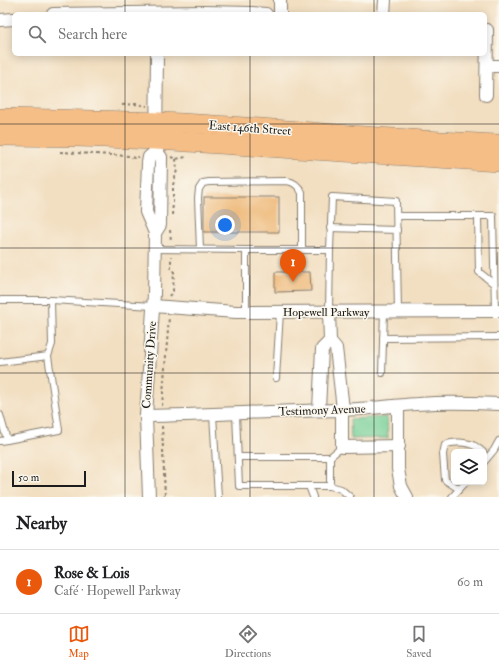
<!DOCTYPE html>
<html lang="en">
<head>
<meta charset="utf-8">
<style>
  body { margin:0; font-family:"IM FELL Double Pica",serif; background:#f2f2f2; color:#202124 }
  .controls { position:absolute; right:12px; bottom:12px; display:grid; overflow:hidden; border-radius:6px; box-shadow:0 2px 10px #0003 }
  .controls button { width:36px; height:36px; display:grid; place-items:center; padding:0; border:0; border-bottom:1px solid #e0e0e0; background:#fff; color:#202124; font:20px sans-serif }
  .scale { position:absolute; left:12px; bottom:10px; width:74px; box-sizing:border-box; padding-left:4px; border:2px solid #1c1c1c; border-top:0; font-size:11px; line-height:14px; white-space:nowrap; color:#1c1c1c; -webkit-text-stroke:3px #fbf7ec; paint-order:stroke }
  .you { position:absolute; left:225px; top:225px; width:14px; height:14px; margin:-10px; border:3px solid #fff; border-radius:50%; background:#1a73e8; box-shadow:0 0 0 6px #1a73e833 }
  .badge { display:grid; place-items:center; width:26px; height:26px; border-radius:50%; background:#ea580c; color:#fff; font-size:13px; font-weight:700 }
  .pin { position:absolute; translate:-50% -33px; filter:drop-shadow(0 1px 2px #0008) }
  .pin::after { content:''; position:absolute; top:21px; width:14px; height:12px; background:inherit; clip-path:polygon(0 0,100% 0,50% 100%) }
  .list { margin:0; padding:0; list-style:none }
  h2 { display:flex; justify-content:space-between; align-items:center; height:52px; margin:0; padding:0 16px; font-size:17px }
  h2 small { font-size:13px; font-weight:400; color:#757577 }
  .list li { display:grid; grid-template-columns:26px 1fr auto; gap:12px; align-items:center; box-sizing:border-box; height:64px; padding:0 16px; border-top:1px solid #e0e0e0 }
  .list b { display:block; font-size:15px; white-space:nowrap }
  .list p { margin:0; font-size:13px; white-space:nowrap; color:#757577 }
  .list em { font-size:13px; font-style:normal; color:#757577 }
  .icon { flex:none; width:22px; height:22px; fill:none; stroke:currentColor; stroke-width:2; stroke-linecap:round; stroke-linejoin:round }
  .map { position:relative; flex:none; width:499px; height:497px; overflow:hidden }
  .search { position:absolute; background:#fff; box-shadow:0 2px 10px #0003; left:12px; right:12px; top:12px; height:44px; display:flex; align-items:center; gap:10px; box-sizing:border-box; padding:0 14px; border-radius:6px; color:#757577; font-size:15px }
  .sheet { height:116px; background:#fff }
  nav { display:flex; justify-content:space-around; align-items:center; box-sizing:border-box; height:56px; border-top:1px solid #e0e0e0; background:#fff; font-size:11px; color:#757577 }
  nav a { display:grid; justify-items:center; gap:2px }
  nav .on { color:#ea580c }
  .map>svg:first-child { display:block }
</style>
</head>
<body>
<div class="map">
<svg width="499" height="497" viewBox="0 0 499 497">
  <rect width="100%" height="100%" fill="#fbf7ec"/>
  <filter id="ink" filterUnits="userSpaceOnUse"><feTurbulence type="fractalNoise" baseFrequency=".025" numOctaves="2"/><feDisplacementMap in="SourceGraphic" scale="8" xChannelSelector="R" yChannelSelector="G"/><feConvolveMatrix kernelMatrix="1 2 1 2 8 2 1 2 1" color-interpolation-filters="sRGB"/></filter>
  <filter id="wash" filterUnits="userSpaceOnUse"><feTurbulence type="fractalNoise" baseFrequency=".012" numOctaves="4" result="noise"/><feDisplacementMap in="SourceGraphic" scale="16" xChannelSelector="R" yChannelSelector="G"/><feGaussianBlur stdDeviation="0.9" result="paint"/><feColorMatrix in="noise" values="0 0 0 0 0 0 0 0 0 0 0 0 0 0 0 0 0 1.4 0 .05"/><feComposite in="paint" operator="in"/></filter>
  <g filter="url(#wash)">
    <rect width="100%" height="100%" fill="#f2dec0"/>
    <path fill="#75cf96" stroke="#487659" d="M387 417 388 438 351 439 350 419Z"/>
    <g id="blocks">
      <g fill="#eeb776">
        <rect x="204" y="197" width="75" height="35"/>
        <path d="M275 272H310L311 291 275 292Z"/>
      </g>
    </g>
  </g>
  <g filter="url(#ink)">
    <use href="#blocks" fill-opacity="0" stroke="#877d6e" stroke-width="1"/>
    <g fill="none" stroke-linecap="round" stroke-linejoin="round">
      <defs>
        <g id="lane">
          <path d="M397 216H493L495 311"/>
          <path d="M478 216 479 272 494 284"/>
          <path d="M330 228 397 230"/>
          <path d="M155 249 246 250"/>
          <path d="M200 249 198 198 199 189 203 183 209 182 287 181C295 182 299 186 302 193V250"/>
          <path d="M330 250 332 197 396 201 398 312"/>
          <path d="M0 300H51L153 306"/>
          <path d="M246 312V250H330L329 311"/>
          <path d="M383 338 499 337"/>
          <path d="M48 356 52 344 51 300"/>
          <path d="M0 362 48 356 59 430 7 440"/>
          <path d="M382 373 384 312"/>
          <path d="M276 378 280 312"/>
          <path d="M236 414 239 486H330L341 489 350 497"/>
          <path d="M0 415 7 440 0 441"/>
          <path d="M213 415 218 497"/>
          <path d="M238 457H330"/>
          <path d="M484 462 494 450 499 441"/>
          <path d="M309 486 313 497"/>
          <path d="M330 486V457L342 447"/>
          <path d="M459 489 445 480 443 454 445 445C452 441 467 442 475 446 477 447 480 450 483 452"/>
          <path d="M452 497 466 482"/>
        </g>
        <g id="street">
          <path d="M280 0V14"/>
          <path d="M53 14 205 12 252 13 266 14"/>
          <path d="M384 14 385 0"/>
          <path d="M0 20 14 19"/>
          <path d="M487 66H499"/>
          <path d="M486 95 487 30"/>
          <path d="M155 233 160 225 161 157 156 151 157 54"/>
          <path d="M153 306 236 312 499 311"/>
          <path d="M329 311 330 341 336 348 343 409"/>
          <path d="M398 406V469L401 486 407 497"/>
          <path d="M319 409 322 349 330 341"/>
          <path d="M342 410V447L399 446"/>
          <path d="M146 416C211 415 276 411 341 410 372 409 404 404 435 403 456 402 478 403 499 404"/>
          <path d="M149 497 146 416 154 294 155 233 146 212 148 163 149 157 156 151"/>
        </g>
        <g id="primary">
          <path d="M0 118C61 119 121 120 182 123 288 129 393 140 499 144"/>
          <path d="M0 136 77 137 156 140 499 162"/>
        </g>
      </defs>
      <use href="#lane" stroke="#877d6e" stroke-width="8"/>
      <use href="#street" stroke="#877d6e" stroke-width="14"/>
      <use href="#primary" stroke="#877d6e" stroke-width="20"/>
      <g stroke="#877d6e" stroke-width="2" stroke-dasharray="3 3" stroke-linecap="butt">
        <path d="M122 105 136 104 147 106"/>
        <path d="M60 152 129 156 134 158 139 157"/>
        <path d="M171 157 176 159 186 157"/>
        <path d="M172 215 173 203V185L177 170 176 159"/>
        <path d="M170 230 171 241"/>
        <path d="M169 296 173 291 174 272 171 269V256"/>
        <path d="M162 406 169 317"/>
        <path d="M162 426 165 497"/>
      </g>
      <use href="#lane" stroke="#fff" stroke-width="6"/>
      <use href="#street" stroke="#fff" stroke-width="12"/>
      <use href="#primary" stroke="#f6be87" stroke-width="19"/>
    </g>
  </g>
  <path fill="none" stroke="#1c1c1c" stroke-width="1" stroke-opacity="0.55" d="M125 0V14M250 0V14M374 0V14M125 54V497M250 54V497M374 54V497M0 124H499M0 248H499M0 373H499"/>
  <g text-anchor="middle" stroke-width="3" stroke-linejoin="round" paint-order="stroke">
    <g font-size="12" fill="#1c1c1c" stroke="#fbf7ec">
      <text transform="translate(250 128) rotate(4)" y="4">East 146th Street</text>
      <text x="326" y="316">Hopewell Parkway</text>
      <text transform="translate(149 365) rotate(-86)" y="4">Community Drive</text>
      <text transform="translate(322 410) rotate(-2)" y="4">Testimony Avenue</text>
    </g>
  </g>
</svg>
<div class="controls">
<button><svg class="icon" aria-label="layers" viewBox="0 0 24 24"><path d="M12 4l9 5-9 5-9-5zM3 14l9 5 9-5"/></svg></button>
</div>
<div class="scale">50 m</div>
<div class="you"></div>
<div class="pin badge" style="left:293px;top:282px">1</div>
<div class="search"><svg class="icon" aria-label="search" viewBox="0 0 24 24"><circle cx="10" cy="10" r="6"/><path d="M15 15l6 6"/></svg>Search here</div>
</div>
<section class="sheet">
<h2>Nearby<small></small></h2>
<ul class="list">
<li><span class="badge">1</span><div><b>Rose &amp; Lois</b><p>Café · Hopewell Parkway</p></div><em>60 m</em></li>
</ul>
</section>
<nav>
<a class="on"><svg class="icon" aria-label="map" viewBox="0 0 24 24"><path d="M3 6l6-2 6 2 6-2v14l-6 2-6-2-6 2zM9 4v14M15 6v14"/></svg>Map</a>
<a><svg class="icon" aria-label="directions" viewBox="0 0 24 24"><path d="M12 3l9 9-9 9-9-9zM9 14v-3h6M13 9l2 2-2 2"/></svg>Directions</a>
<a><svg class="icon" aria-label="saved" viewBox="0 0 24 24"><path d="M7 4h10v16l-5-4-5 4z"/></svg>Saved</a>
</nav>
</body>
</html>
